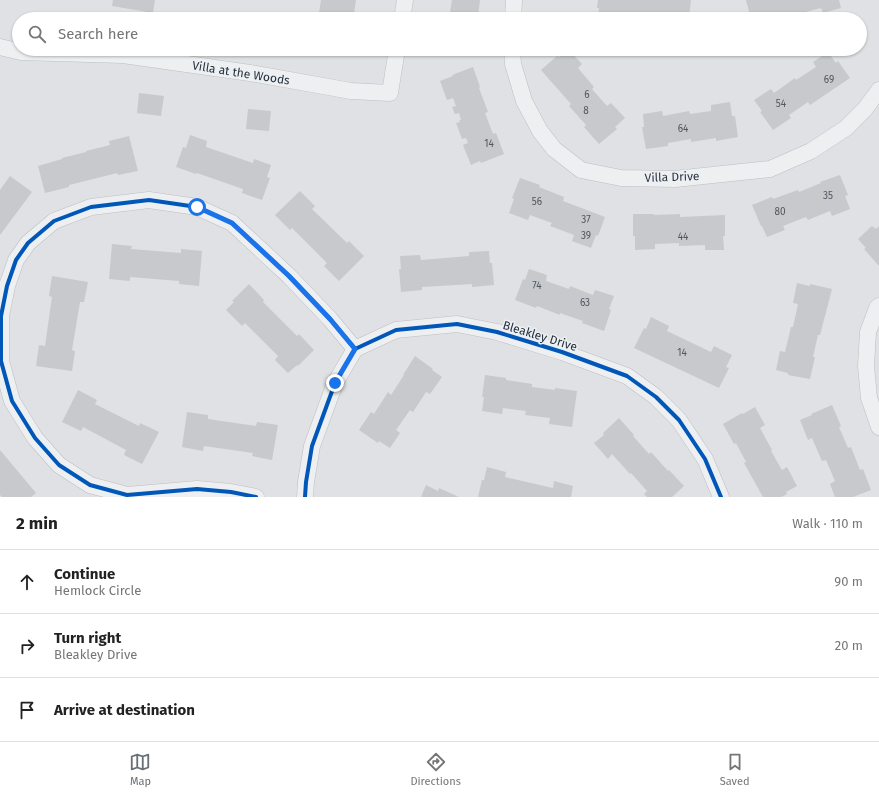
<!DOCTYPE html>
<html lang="en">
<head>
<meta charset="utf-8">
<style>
  body { margin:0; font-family:"Fira Sans",sans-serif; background:#f2f2f2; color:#222 }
  .stop { position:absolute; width:12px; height:12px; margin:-9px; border:3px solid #1a73e8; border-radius:50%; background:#fff }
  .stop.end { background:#1a73e8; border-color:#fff; box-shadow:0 1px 4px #0008 }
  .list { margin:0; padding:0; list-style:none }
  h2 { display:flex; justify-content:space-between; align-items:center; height:52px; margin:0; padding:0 16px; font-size:17px }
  h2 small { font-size:13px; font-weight:400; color:#767676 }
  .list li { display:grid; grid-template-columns:26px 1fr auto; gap:12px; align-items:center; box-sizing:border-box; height:64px; padding:0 16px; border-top:1px solid #e0e0e0 }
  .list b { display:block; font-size:15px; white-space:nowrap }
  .list p { margin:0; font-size:13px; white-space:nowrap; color:#767676 }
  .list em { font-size:13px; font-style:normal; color:#767676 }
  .icon { flex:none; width:22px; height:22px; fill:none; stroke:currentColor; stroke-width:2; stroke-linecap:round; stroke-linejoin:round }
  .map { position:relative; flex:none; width:879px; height:497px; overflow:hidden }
  .search { position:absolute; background:#fff; box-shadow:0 1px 3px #0004; left:12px; right:12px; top:12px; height:44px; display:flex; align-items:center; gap:10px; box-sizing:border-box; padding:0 14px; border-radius:22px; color:#767676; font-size:15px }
  .sheet { height:244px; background:#fff }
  nav { display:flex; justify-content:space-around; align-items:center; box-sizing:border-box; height:56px; border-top:1px solid #e0e0e0; background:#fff; font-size:11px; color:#767676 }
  nav a { display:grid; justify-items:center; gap:2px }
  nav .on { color:#676f77 }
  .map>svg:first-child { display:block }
</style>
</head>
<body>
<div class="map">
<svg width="879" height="497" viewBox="0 0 879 497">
  <rect width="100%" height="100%" fill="#dfe1e4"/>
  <g fill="#c7c9cc">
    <path d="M113 0H155L153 13 112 6Z"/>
    <path d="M321 0H356L353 19H318Z"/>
    <path d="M452 0H480L478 17H480V19H444L445 12H450Z"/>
    <path d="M598 0H691L689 18H688V19H598L599 8H597Z"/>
    <path d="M746 0H839L841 8 823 13 821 8 798 14 799 16 789 19H751Z"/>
    <path d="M568 49 582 64 578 68 594 87 592 89 607 106 611 103 625 118 615 127 617 129 599 144 584 127 586 125 569 106 571 104 541 70 557 56 559 57Z"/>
    <path d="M828 52 836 63 838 61 850 78 810 105 808 102 789 115 791 118 773 130 760 112 762 111 754 100 771 89 774 93 795 78 796 80 816 67 813 62Z"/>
    <path d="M473 67 480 87 479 88 488 112 485 113 493 134 496 133 504 154 481 163 480 161 471 165 463 145 468 143 466 138 462 139 456 123 460 122 459 120H461L459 113 455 114 452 107 456 106 453 98 447 100 440 81 453 76 452 75Z"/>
    <path d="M139 93 164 96 161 116 137 113Z"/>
    <path d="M730 102 732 116H735L738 137 716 141V138L691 142V139L668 143V146L646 149 642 127H644L643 114 662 111 663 116 689 111 690 114 711 111V105Z"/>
    <path d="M248 109 271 111 269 131 246 129Z"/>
    <path d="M190 135 207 141 206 147 253 163 254 159 271 165 267 177 270 178 262 200 242 193 243 189 197 173 196 174 176 167 183 147 186 148Z"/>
    <path d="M129 136 138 171 118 175 117 173 69 185V187L45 193 38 166 62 159V158L86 152V151L110 145 109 141Z"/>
    <path d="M840 175 848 195 845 196 850 209 832 216 830 211 808 220 806 217 783 226 785 230 767 237 762 226H761L752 205 772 197 773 199 798 190 799 192 821 183 820 182Z"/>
    <path d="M10 176 32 192 0 235V190Z"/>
    <path d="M520 178 540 185 539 187 564 197 563 201 605 217 598 236 596 235 591 248 572 241 574 235 550 226 552 223 530 215 528 220 509 213 514 199 512 198Z"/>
    <path d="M300 191 315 206 312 209 347 243 349 241 364 256 339 281 324 266 327 263 292 228 290 230 275 215Z"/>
    <path d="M633 214H654V215L680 214V217L725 215V236H723L724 250H705V245L679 246V243L655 244V249L635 250V236H633Z"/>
    <path d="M872 226 876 229 879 226V266L864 249 866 248 858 239Z"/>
    <path d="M112 244 132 246 131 249 181 253V249L202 251 199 286 179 284V281L130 277V281L109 279Z"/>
    <path d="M489 251 490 263H492L494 285 472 287V284L422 287V290L401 292 399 269H401L400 256 420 255 421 260 469 256V252Z"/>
    <path d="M529 269 547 275 546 281 569 289 570 286 593 295 595 290 614 296 609 309 611 310 604 331 582 323 583 321 560 313V315L537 306 536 308 515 300 523 279 525 280Z"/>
    <path d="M52 276 88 282 84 302H80L72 350 75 351 72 371 36 366 39 345 45 346 52 297 49 296Z"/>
    <path d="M797 283 810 286V284L832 289 820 335H818L813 357H815L810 379 788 375V373L776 370 780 351 785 352 791 327H793L798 304 793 303Z"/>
    <path d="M249 284 264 300 263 302 297 336 299 334 314 350 298 366 297 365 288 373 275 360 278 356 245 323 242 326 226 310 234 302 232 301Z"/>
    <path d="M651 317 669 326 667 331 711 352 714 346 732 355 726 367 729 368 719 388 634 348 644 328 646 329Z"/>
    <path d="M415 356 433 369 432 370 442 377 430 394 426 392 413 412 410 410 396 430 400 433 390 448 379 441 378 443 359 430 371 412 374 414 388 392 391 395 404 375H403Z"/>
    <path d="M485 375 506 378V380L532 384V387L555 390V388L577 391 572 427 549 424 550 418 525 415 526 411 503 408 502 414 482 411 484 397H482Z"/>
    <path d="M78 390 97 400 95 404 139 426 140 423 159 432 142 464 124 455 126 450 83 427 81 431 62 422Z"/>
    <path d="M832 405 841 426 839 427 848 448 851 447 860 470 863 469 871 490 853 497H835L830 484 835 481 826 460 822 461 812 438 808 440 800 420 812 415 811 414Z"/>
    <path d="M755 407 765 425 760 428 772 450 771 451 782 470 787 467 797 486 786 492 787 494 781 497H763L744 463 746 462 736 443 734 444 723 424 742 413 743 414Z"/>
    <path d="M187 412 208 415V419L256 426 257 422 278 425 272 460 252 456 253 453 204 446 203 451 182 447Z"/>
    <path d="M619 418 634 435 633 436 649 454 651 452 668 471 669 470 684 486 672 497H647L644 494 647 491 631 473 630 474 612 454 608 459 594 443 604 435 603 433Z"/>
    <path d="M0 450 36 493 31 497H2L0 495Z"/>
    <path d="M487 467 506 472 505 477 553 488 554 481 573 486 571 497H478L482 480H484Z"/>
    <path d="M426 485 438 491 439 488 459 497H421Z"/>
  </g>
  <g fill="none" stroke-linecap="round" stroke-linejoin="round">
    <defs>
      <g id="minor">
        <path d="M402 19 405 0"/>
        <path d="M513 19 514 0"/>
        <path d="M0 47 21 52 123 55 250 73 351 91 390 93 397 49"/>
        <path d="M512 49 513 64 524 101 540 131 554 149 581 170 621 178 675 179 770 169 811 151 846 128 865 109 879 90"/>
        <path d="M879 306 877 308 868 332 866 366 869 398 879 427"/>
        <path d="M256 497 231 492 197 489 127 495 90 485 59 465 35 438 12 401 1 361V316L7 286 16 260 28 243 54 221 91 207 149 200 197 207 232 223 289 276 330 319 355 349"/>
        <path d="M305 497 306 482 312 446 335 383 355 349 396 330 457 324 497 332 562 352 627 376 656 397 679 420 705 459 721 497"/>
      </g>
    </defs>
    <use href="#minor" stroke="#bdbfc2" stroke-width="17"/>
    <use href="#minor" stroke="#eeeff1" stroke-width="16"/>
    <defs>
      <g id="cycleway">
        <path d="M256 497 231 492 197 489 127 495 90 485 59 465 35 438 12 401 1 361V316L7 286 16 260 28 243 54 221 91 207 149 200 197 207 232 223 289 276 330 319 355 349"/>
        <path d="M305 497 306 482 312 446 335 383 355 349 396 330 457 324 497 332 562 352 627 376 656 397 679 420 705 459 721 497"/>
      </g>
    </defs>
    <use href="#cycleway" stroke="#ecf0f4" stroke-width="6"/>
    <use href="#cycleway" stroke="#0057b8" stroke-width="4"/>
  </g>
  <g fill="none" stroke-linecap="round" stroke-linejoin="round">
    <path stroke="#1a73e8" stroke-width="5" d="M197 207 232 223 289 276 330 319 355 349 335 383"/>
  </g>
  <g text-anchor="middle" stroke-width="3" stroke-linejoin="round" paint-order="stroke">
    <g font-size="10" fill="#505861">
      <text x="829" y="83">69</text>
      <text x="587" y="98">6</text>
      <text x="781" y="107">54</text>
      <text x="586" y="114">8</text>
      <text x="683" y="132">64</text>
      <text x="489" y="147">14</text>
      <text x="828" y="199">35</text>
      <text x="537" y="205">56</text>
      <text x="780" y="215">80</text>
      <text x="586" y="223">37</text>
      <text x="586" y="239">39</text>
      <text x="683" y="240">44</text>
      <text x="537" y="289">74</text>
      <text x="585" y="306">63</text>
      <text x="682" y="356">14</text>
    </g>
    <g font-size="12" fill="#27313c" stroke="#ecf0f4">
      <text transform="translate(241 73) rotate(9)" y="4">Villa at the Woods</text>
      <text transform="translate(672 177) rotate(-2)" y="4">Villa Drive</text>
      <text transform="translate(540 336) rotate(17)" y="4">Bleakley Drive</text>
    </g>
  </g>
</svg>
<div class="stop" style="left:197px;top:207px"></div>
<div class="stop end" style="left:335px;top:383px"></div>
<div class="search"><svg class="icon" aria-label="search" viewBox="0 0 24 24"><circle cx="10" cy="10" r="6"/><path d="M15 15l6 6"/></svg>Search here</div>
</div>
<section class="sheet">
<h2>2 min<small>Walk · 110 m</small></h2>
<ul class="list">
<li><svg class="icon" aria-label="ahead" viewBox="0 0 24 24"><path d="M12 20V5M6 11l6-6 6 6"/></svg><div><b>Continue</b><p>Hemlock Circle</p></div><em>90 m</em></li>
<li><svg class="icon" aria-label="right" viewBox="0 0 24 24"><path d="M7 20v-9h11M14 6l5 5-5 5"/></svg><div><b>Turn right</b><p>Bleakley Drive</p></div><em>20 m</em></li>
<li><svg class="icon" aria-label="arrive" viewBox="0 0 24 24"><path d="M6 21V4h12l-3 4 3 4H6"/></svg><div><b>Arrive at destination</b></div></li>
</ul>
</section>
<nav>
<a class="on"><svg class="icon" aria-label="map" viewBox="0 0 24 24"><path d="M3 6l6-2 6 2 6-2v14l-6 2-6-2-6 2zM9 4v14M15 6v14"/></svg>Map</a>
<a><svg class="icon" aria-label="directions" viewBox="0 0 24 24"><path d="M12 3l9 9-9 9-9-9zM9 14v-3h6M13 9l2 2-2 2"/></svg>Directions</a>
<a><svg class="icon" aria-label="saved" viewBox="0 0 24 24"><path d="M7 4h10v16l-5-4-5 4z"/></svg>Saved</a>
</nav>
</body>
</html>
